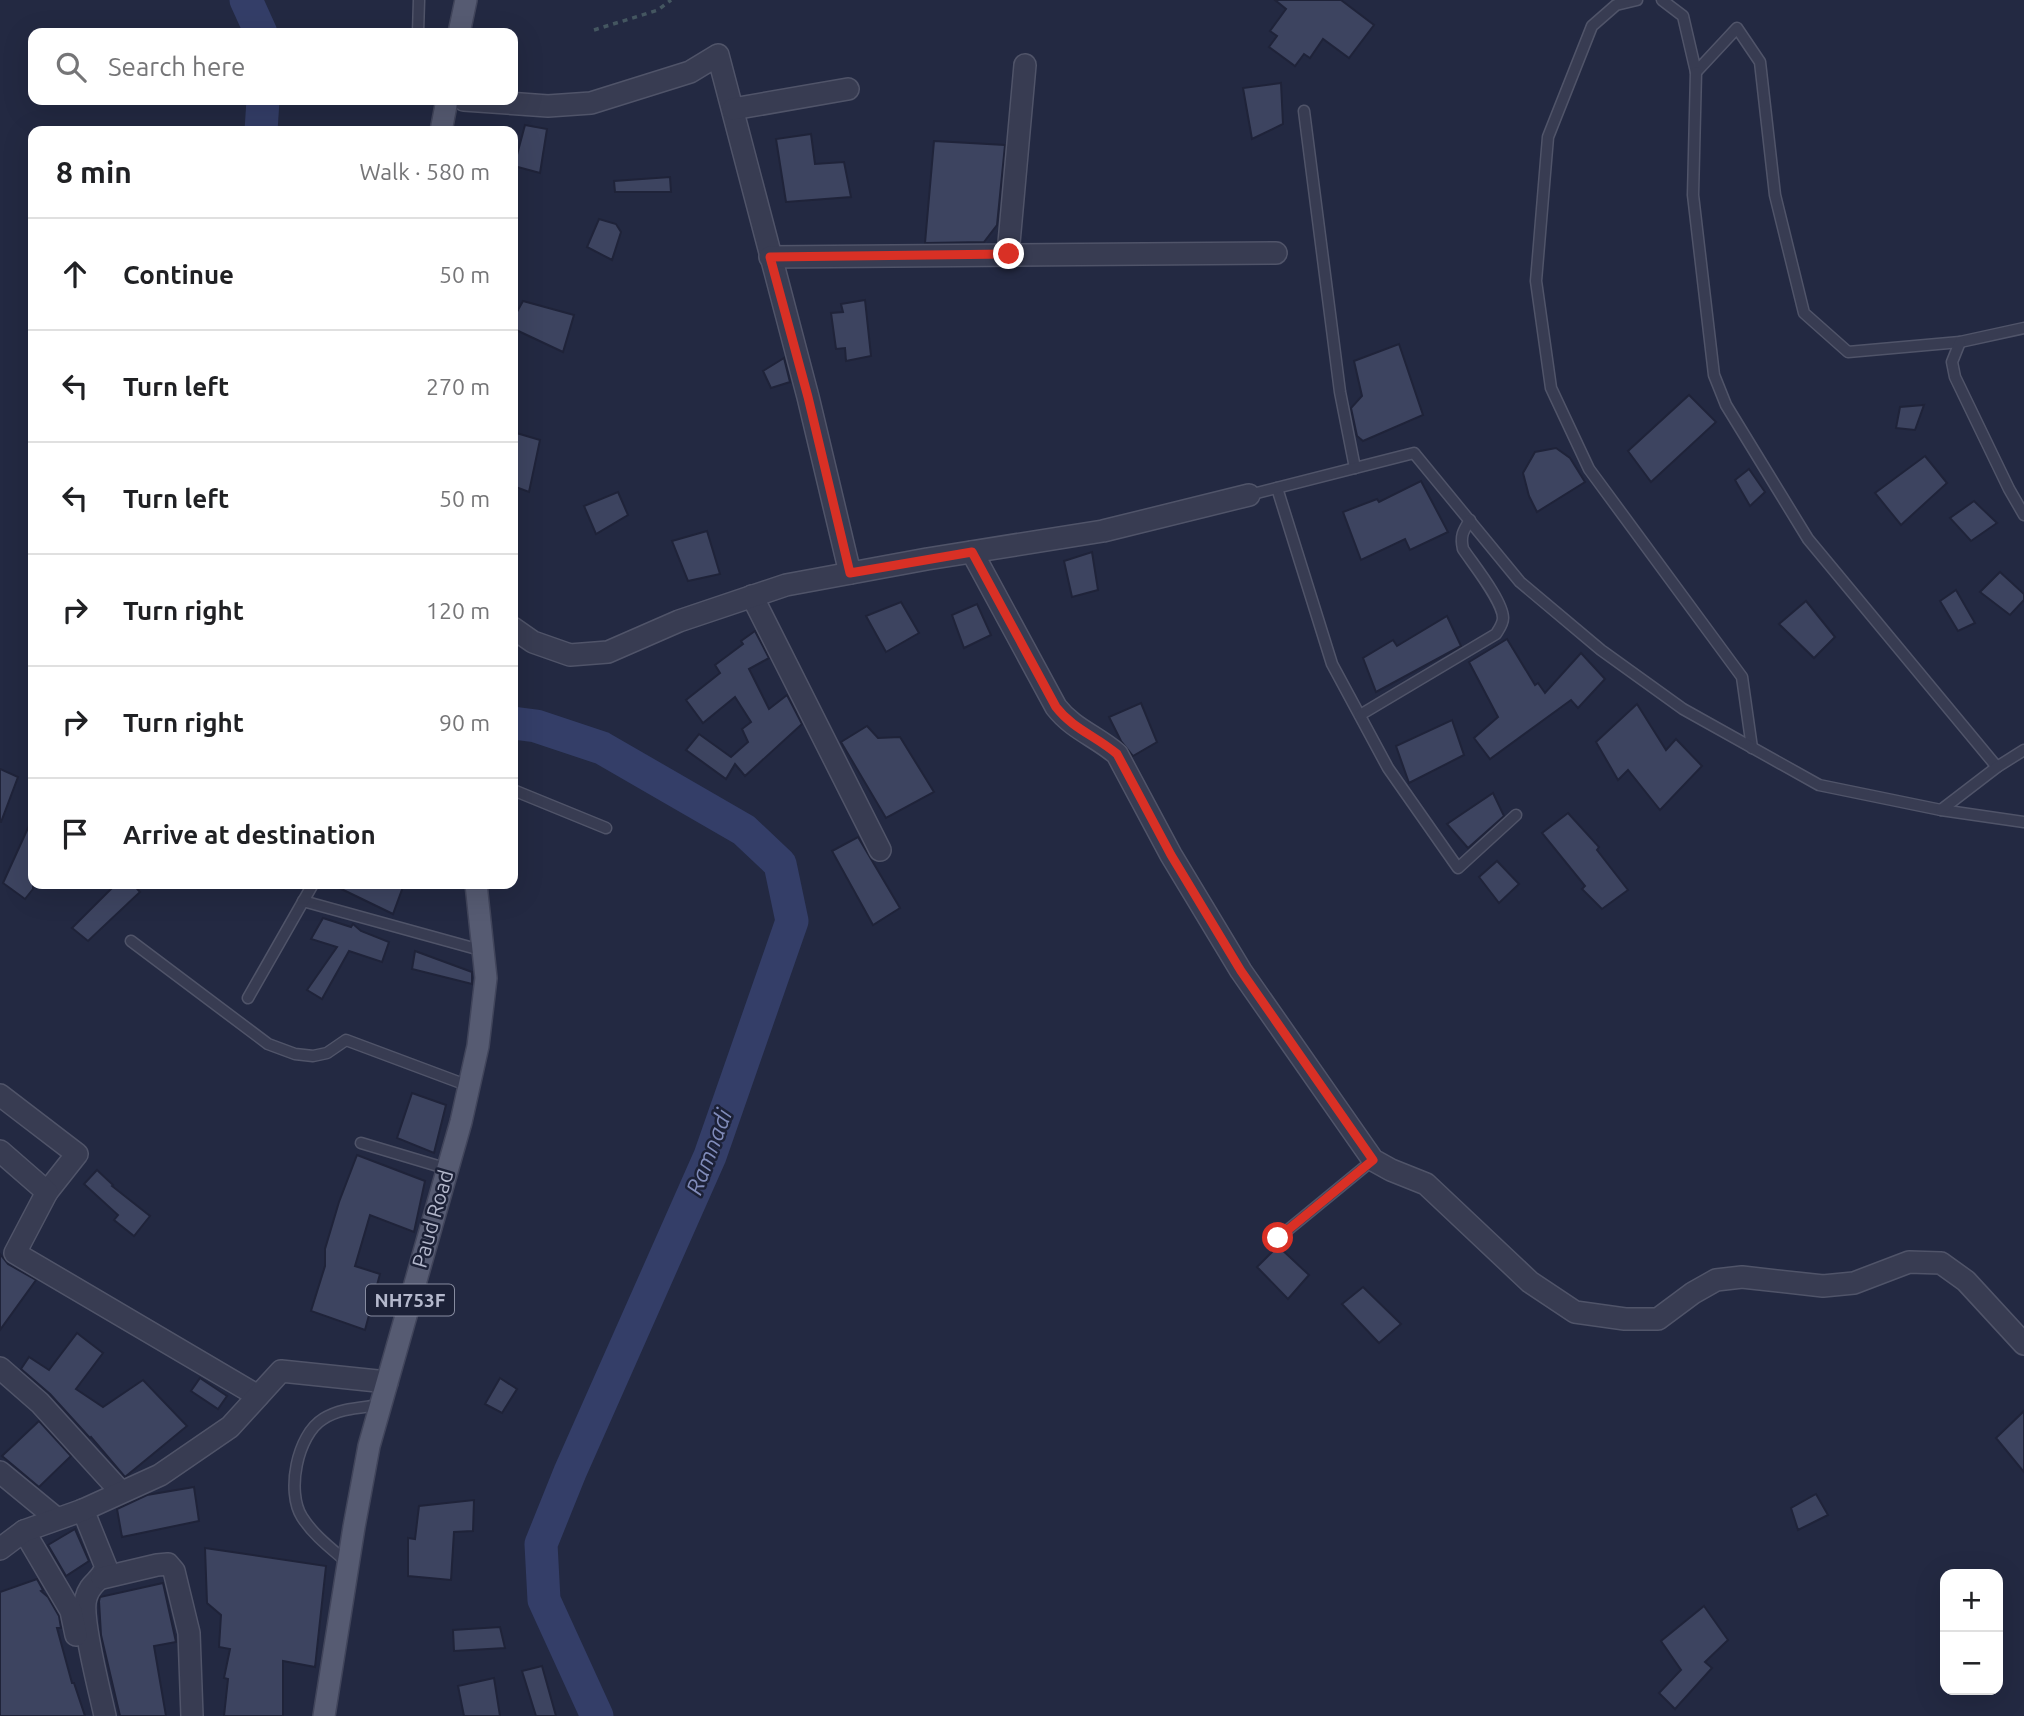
<!DOCTYPE html>
<html lang="en">
<head>
<meta charset="utf-8">
<style>
  body { margin:0; font-family:Ubuntu,sans-serif; background:#f6f6f6; color:#202124 }
  .controls { position:absolute; right:21px; bottom:21px; display:grid; overflow:hidden; border-radius:14px; box-shadow:0 7px 28px #0002 }
  .controls button { width:63px; height:63px; display:grid; place-items:center; padding:0; border:0; border-bottom:2px solid #e0e0e0; background:#fff; color:#202124; font:35px sans-serif }
  .stop { position:absolute; width:21px; height:21px; margin:-16px; border:5px solid #d93025; border-radius:50%; background:#fff }
  .stop.end { background:#d93025; border-color:#fff; box-shadow:0 2px 7px #0008 }
  .list { margin:0; padding:0; list-style:none }
  h2 { display:flex; justify-content:space-between; align-items:center; height:91px; margin:0; padding:0 28px; font-size:30px }
  h2 small { font-size:23px; font-weight:400; color:#757577 }
  .list li { display:grid; grid-template-columns:46px 1fr auto; gap:21px; align-items:center; box-sizing:border-box; height:112px; padding:0 28px; border-top:2px solid #e0e0e0 }
  .list b { display:block; font-size:26px; white-space:nowrap }
  .list em { font-size:23px; font-style:normal; color:#757577 }
  .icon { flex:none; width:38px; height:38px; fill:none; stroke:currentColor; stroke-width:2; stroke-linecap:round; stroke-linejoin:round }
  .map { position:relative; flex:none; width:2024px; height:1716px; overflow:hidden }
  .search { position:absolute; background:#fff; box-shadow:0 7px 28px #0002; left:28px; top:28px; width:490px; height:77px; display:flex; align-items:center; gap:18px; box-sizing:border-box; padding:0 24px; border-radius:14px; color:#757577; font-size:26px }
  .panel { position:absolute; background:#fff; box-shadow:0 7px 28px #0002; left:28px; top:126px; width:490px; height:763px; border-radius:14px }
  .map>svg:first-child { display:block }
</style>
</head>
<body>
<div class="map">
<svg width="2024" height="1716" viewBox="0 0 2024 1716">
  <rect width="100%" height="100%" fill="#232942"/>
  <g fill="none" stroke-linecap="round" stroke-linejoin="round">
    <g stroke="#343e68" stroke-width="33">
      <path d="M246 0 261 33"/>
      <path d="M261 131 263 100"/>
      <path d="M513 723 536 726 602 748 744 830 780 864 792 921 710 1156 570 1472 541 1544 544 1600 597 1716"/>
    </g>
  </g>
  <g fill="#3d4460" stroke="#1f2339" stroke-width="2">
    <path d="M1275 0H1341L1374 25 1349 58 1323 39 1310 58 1304 54 1295 66 1269 47 1277 36 1270 31 1286 9Z"/>
    <path d="M1281 83 1283 124 1252 139 1243 88Z"/>
    <path d="M525 125 547 129 540 173 514 166Z"/>
    <path d="M811 134 815 164 844 162 851 197 786 202 776 139Z"/>
    <path d="M934 141 1005 145 997 225 984 242 925 243Z"/>
    <path d="M670 177 671 192H615L614 181Z"/>
    <path d="M599 219 616 224 621 232 612 260 587 247Z"/>
    <path d="M865 300 871 356 846 361 845 348 836 349 831 313 843 312 841 304Z"/>
    <path d="M523 301 574 315 563 352 514 329 513 319Z"/>
    <path d="M1399 344 1423 415 1363 441 1357 436 1351 408 1362 396 1354 361Z"/>
    <path d="M784 358 790 382 771 388 763 371Z"/>
    <path d="M1689 395 1716 422 1651 482 1628 451Z"/>
    <path d="M1924 405 1915 430 1896 428 1900 407Z"/>
    <path d="M513 432 540 440 529 492 513 486Z"/>
    <path d="M1556 448 1570 458 1585 482 1537 512 1529 496 1523 473 1535 452Z"/>
    <path d="M1925 456 1947 483 1901 525 1875 493Z"/>
    <path d="M1749 469 1765 492 1750 506 1735 480Z"/>
    <path d="M1421 481 1448 532 1410 550 1405 539 1361 560 1343 512 1377 499 1379 502Z"/>
    <path d="M618 492 628 515 596 534 584 506Z"/>
    <path d="M1974 501 1997 523 1971 541 1950 518Z"/>
    <path d="M707 531 720 574 688 581 672 541Z"/>
    <path d="M1092 552 1098 590 1072 597 1064 561Z"/>
    <path d="M2000 572 2024 594V600L2010 615 1980 592Z"/>
    <path d="M1956 590 1975 623 1958 631 1940 601Z"/>
    <path d="M1806 601 1835 637 1814 658 1779 624Z"/>
    <path d="M901 602 919 633 886 652 866 616Z"/>
    <path d="M977 604 991 635 964 648 952 615Z"/>
    <path d="M1447 616 1461 646 1376 692 1363 658 1393 640 1397 646Z"/>
    <path d="M755 631 769 658 749 669 769 709 787 695 802 724 745 776 735 764 726 779 686 750 699 734 731 757 748 742 742 729 751 722 735 697 703 723 686 700 720 673 715 665 743 644 741 641Z"/>
    <path d="M1507 639 1535 685 1538 683 1545 693 1581 653 1605 679 1578 708 1571 700 1490 759 1474 738 1498 717 1469 662Z"/>
    <path d="M1141 703 1157 742 1133 756 1121 741 1109 717Z"/>
    <path d="M1637 704 1666 750 1676 739 1702 766 1660 810 1628 770 1618 780 1596 742Z"/>
    <path d="M1452 720 1464 755 1409 783 1396 746Z"/>
    <path d="M867 726 878 738 900 737 934 792 886 818 841 742Z"/>
    <path d="M0 769 18 777 1 822H0Z"/>
    <path d="M1493 793 1504 816 1468 848 1447 824Z"/>
    <path d="M1568 813 1599 847 1597 850 1628 890 1602 909 1582 889 1585 886 1542 833Z"/>
    <path d="M33 817V889L25 899 3 883Z"/>
    <path d="M858 837 900 908 873 925 832 851Z"/>
    <path d="M1497 861 1519 884 1499 903 1479 877Z"/>
    <path d="M116 884H133L140 892 88 941 72 928Z"/>
    <path d="M331 884H404L393 914Z"/>
    <path d="M323 918 351 927 353 924 361 931 389 942 382 962 349 951 322 999 307 990 337 947 311 939Z"/>
    <path d="M415 951 472 972V984L412 969Z"/>
    <path d="M412 1093 446 1105 434 1153 397 1138Z"/>
    <path d="M357 1155 425 1181 414 1232 370 1215 355 1266 380 1274 365 1330 311 1311 325 1266V1249L339 1202Z"/>
    <path d="M97 1170 113 1185 112 1186 150 1216 134 1236 114 1220 118 1215 84 1184Z"/>
    <path d="M1278 1246 1309 1275 1288 1299 1257 1267Z"/>
    <path d="M0 1254 8 1264 36 1280 0 1330Z"/>
    <path d="M1363 1287 1401 1324 1379 1343 1342 1304Z"/>
    <path d="M77 1333 103 1353 76 1389 103 1407 143 1380 187 1426 125 1477 91 1437 90 1438 50 1394 21 1369 29 1357 49 1370Z"/>
    <path d="M200 1378 227 1396 218 1409 191 1391Z"/>
    <path d="M500 1378 517 1389 502 1413 485 1404Z"/>
    <path d="M2024 1411V1472L1996 1438Z"/>
    <path d="M39 1421 71 1456 39 1487 2 1456Z"/>
    <path d="M194 1487 199 1521 122 1537 117 1509 147 1495Z"/>
    <path d="M1816 1494 1828 1515 1798 1530 1791 1508Z"/>
    <path d="M474 1500 473 1531 454 1532 451 1580 408 1576V1538L415 1539 419 1506Z"/>
    <path d="M75 1529 89 1561 66 1576 48 1545Z"/>
    <path d="M205 1548 326 1566 315 1667 283 1661V1716H224L228 1679 224 1678 230 1649 219 1647 221 1615 207 1603Z"/>
    <path d="M37 1579 43 1590 41 1591 48 1597 59 1616 61 1628H57L72 1683H74L85 1716H0V1592Z"/>
    <path d="M163 1583 176 1642 154 1646 166 1716H120L101 1635 99 1601 100 1597Z"/>
    <path d="M1704 1606 1728 1640 1705 1662 1712 1668 1675 1709 1659 1693 1681 1670 1661 1641Z"/>
    <path d="M500 1627 505 1648 454 1651 453 1630Z"/>
    <path d="M542 1666 556 1716H536L522 1671Z"/>
    <path d="M494 1678 500 1716H464L458 1686Z"/>
  </g>
  <g fill="none" stroke-linecap="round" stroke-linejoin="round">
    <defs>
      <g id="lane">
        <path d="M1637 0 1616 5 1592 26 1548 137 1536 281 1551 388 1589 469 1742 677 1752 748"/>
        <path d="M1662 0 1683 16 1696 72 1737 28 1760 62 1775 195 1804 313 1848 352 1960 342 2024 328"/>
        <path d="M418 33 419 0"/>
        <path d="M1696 72 1693 195 1714 375 1726 405 1808 539 1997 767"/>
        <path d="M1304 111 1340 392 1355 468"/>
        <path d="M1960 342 1952 362 1955 377 2009 489 2024 515"/>
        <path d="M1277 488 1332 664 1388 768 1458 868 1516 815"/>
        <path d="M1249 495 1414 453 1520 582 1601 650 1683 709 1819 785 1941 810 2024 822"/>
        <path d="M1360 715 1496 634C1499 629 1503 624 1503 618 1503 601 1473 564 1463 549 1460 536 1463 531 1470 520"/>
        <path d="M513 790 606 828"/>
        <path d="M1941 810 1997 767 2024 750"/>
        <path d="M303 901 484 951"/>
        <path d="M131 941 268 1044 295 1054 313 1056 327 1053 346 1040 469 1086"/>
        <path d="M248 998 313 884"/>
        <path d="M361 1143 448 1169"/>
        <path d="M1278 1238 1373 1160"/>
        <path d="M348 1563C332 1549 314 1536 302 1517 286 1492 297 1435 323 1419 340 1408 360 1408 380 1405"/>
      </g>
      <g id="street">
        <path d="M464 100 548 106 591 103 690 72 718 55 808 397 850 573"/>
        <path d="M733 109 848 89"/>
        <path d="M1008 254 1025 65"/>
        <path d="M770 257 1276 253"/>
        <path d="M972 552 1056 707C1073 729 1096 736 1117 754L1171 855 1241 971 1373 1160 1391 1170 1426 1184 1530 1282 1575 1312 1625 1319H1658L1693 1293 1716 1280 1742 1277 1823 1286 1854 1283 1909 1262 1941 1263 1966 1281 2024 1344"/>
        <path d="M752 596 880 850"/>
        <path d="M513 628 533 642 570 655 608 652 679 621 786 585 927 559 1103 531 1249 495"/>
        <path d="M0 1095 77 1154 47 1192"/>
        <path d="M0 1151 47 1192 15 1253 258 1396"/>
        <path d="M0 1368 40 1403 121 1492"/>
        <path d="M0 1472 56 1518"/>
        <path d="M83 1510 106 1567C100 1583 90 1582 86 1598 80 1617 100 1692 105 1716"/>
        <path d="M24 1531 71 1611 76 1635"/>
        <path d="M0 1549 24 1531 83 1510 160 1475 230 1427 281 1371 387 1382"/>
        <path d="M102 1578 157 1565 168 1564 174 1571 189 1633 192 1716"/>
      </g>
      <g id="primary">
        <path d="M459 33 466 0"/>
        <path d="M441 131 447 100"/>
        <path d="M324 1716 354 1527 369 1446 461 1122 478 1046 486 978 476 884"/>
      </g>
    </defs>
    <use href="#lane" stroke="#505469" stroke-width="13"/>
    <use href="#street" stroke="#505469" stroke-width="24"/>
    <use href="#primary" stroke="#41455b" stroke-width="24"/>
    <path stroke="#445660" stroke-width="3.5" stroke-dasharray="5 5" stroke-linecap="butt" d="M594 30 658 10 671 0"/>
    <use href="#lane" stroke="#383c52" stroke-width="10"/>
    <use href="#street" stroke="#383c52" stroke-width="21"/>
    <use href="#primary" stroke="#565b72" stroke-width="21"/>
  </g>
  <g fill="none" stroke-linecap="round" stroke-linejoin="round">
    <path stroke="#d93025" stroke-width="9" d="M1009 254 770 257 808 397 850 573 972 552 1056 707C1073 729 1096 736 1117 754L1171 855 1241 971 1373 1160 1278 1238"/>
  </g>
  <g text-anchor="middle" stroke-width="5" stroke-linejoin="round" paint-order="stroke">
    <rect fill="#1c2137" stroke="#868b9f" stroke-width="2" x="366" y="1284.5" width="88" height="31" rx="5"/>
    <g font-size="19" font-weight="bold" fill="#b4b8cc">
      <text x="410" y="1307">NH753F</text>
    </g>
    <g font-size="21" fill="#b4b8cc" stroke="#1c2137">
      <text transform="translate(433 1219) rotate(-74)" y="7">Paud Road</text>
    </g>
    <g font-size="23" font-style="italic" fill="#818cba" stroke="#1c2137">
      <text transform="translate(709 1152) rotate(-69)" y="8">Ramnadi</text>
    </g>
  </g>
</svg>
<div class="controls">
<button>+</button>
<button>−</button>
</div>
<div class="stop" style="left:1278px;top:1238px"></div>
<div class="stop end" style="left:1009px;top:254px"></div>
<div class="search"><svg class="icon" aria-label="search" viewBox="0 0 24 24"><circle cx="10" cy="10" r="6"/><path d="M15 15l6 6"/></svg>Search here</div>
<section class="panel">
<h2>8 min<small>Walk · 580 m</small></h2>
<ul class="list">
<li><svg class="icon" aria-label="ahead" viewBox="0 0 24 24"><path d="M12 20V5M6 11l6-6 6 6"/></svg><div><b>Continue</b></div><em>50 m</em></li>
<li><svg class="icon" aria-label="left" viewBox="0 0 24 24"><path d="M17 20v-9H6M10 6l-5 5 5 5"/></svg><div><b>Turn left</b></div><em>270 m</em></li>
<li><svg class="icon" aria-label="left" viewBox="0 0 24 24"><path d="M17 20v-9H6M10 6l-5 5 5 5"/></svg><div><b>Turn left</b></div><em>50 m</em></li>
<li><svg class="icon" aria-label="right" viewBox="0 0 24 24"><path d="M7 20v-9h11M14 6l5 5-5 5"/></svg><div><b>Turn right</b></div><em>120 m</em></li>
<li><svg class="icon" aria-label="right" viewBox="0 0 24 24"><path d="M7 20v-9h11M14 6l5 5-5 5"/></svg><div><b>Turn right</b></div><em>90 m</em></li>
<li><svg class="icon" aria-label="arrive" viewBox="0 0 24 24"><path d="M6 21V4h12l-3 4 3 4H6"/></svg><div><b>Arrive at destination</b></div></li>
</ul>
</section>
</div>
</body>
</html>
